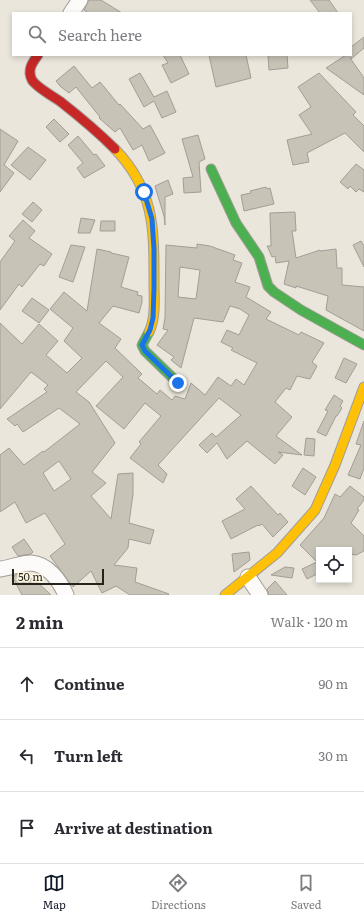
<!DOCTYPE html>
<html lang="en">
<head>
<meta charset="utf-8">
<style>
  body { margin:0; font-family:Literata,serif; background:#f7f7f7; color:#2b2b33 }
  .controls { position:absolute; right:12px; bottom:12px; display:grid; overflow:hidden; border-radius:0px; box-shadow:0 2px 6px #0003 }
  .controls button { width:36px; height:36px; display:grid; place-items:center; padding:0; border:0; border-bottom:1px solid #e1e1e2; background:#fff; color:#2b2b33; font:20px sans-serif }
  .scale { position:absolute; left:12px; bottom:10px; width:92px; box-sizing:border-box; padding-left:4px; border:2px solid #26231c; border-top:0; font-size:11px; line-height:14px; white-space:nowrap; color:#26231c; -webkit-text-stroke:3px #fef6e3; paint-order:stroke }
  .stop { position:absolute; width:12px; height:12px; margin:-9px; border:3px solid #1a73e8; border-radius:50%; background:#fff }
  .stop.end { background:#1a73e8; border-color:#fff; box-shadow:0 1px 4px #0008 }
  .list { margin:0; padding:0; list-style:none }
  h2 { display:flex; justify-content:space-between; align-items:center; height:52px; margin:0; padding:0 16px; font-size:17px }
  h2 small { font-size:13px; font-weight:400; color:#7c7c81 }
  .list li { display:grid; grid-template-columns:26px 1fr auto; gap:12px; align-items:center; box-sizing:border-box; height:72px; padding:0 16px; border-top:1px solid #e1e1e2 }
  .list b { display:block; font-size:15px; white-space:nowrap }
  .list em { font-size:13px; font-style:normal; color:#7c7c81 }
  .icon { flex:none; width:22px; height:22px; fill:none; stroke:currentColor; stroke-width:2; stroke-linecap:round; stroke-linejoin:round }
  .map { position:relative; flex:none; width:364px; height:595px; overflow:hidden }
  .search { position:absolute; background:#fff; box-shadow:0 2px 6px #0003; left:12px; right:12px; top:12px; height:44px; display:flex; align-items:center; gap:10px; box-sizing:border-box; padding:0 14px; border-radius:0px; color:#7c7c81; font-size:15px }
  .sheet { height:268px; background:#fff }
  nav { display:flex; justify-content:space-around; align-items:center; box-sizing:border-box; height:56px; border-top:1px solid #e1e1e2; background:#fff; font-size:11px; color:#7c7c81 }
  nav a { display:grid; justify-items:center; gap:2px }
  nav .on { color:#111827 }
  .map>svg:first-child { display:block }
</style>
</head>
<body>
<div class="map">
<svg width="364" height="595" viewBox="0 0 364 595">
  <rect width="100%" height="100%" fill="#ebe6dc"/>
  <g fill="#c8c3b7" stroke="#a29e97" fill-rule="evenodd">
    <path d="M89 0H101L122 13H88L84 10Z"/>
    <path d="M310 0H329L338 13H320Z"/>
    <path d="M364 37V48L351 59V47Z"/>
    <path d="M163 55H180L189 74 171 83 162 65 168 63Z"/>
    <path d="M209 55H246L251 78 216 87Z"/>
    <path d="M268 55H287L288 68 269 70Z"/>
    <path d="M346 55H348L364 78V95L326 68Z"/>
    <path d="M74 66 92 88 100 82 119 105 120 104 143 129 150 125 165 153 149 161 142 145 133 150 120 128 115 132 99 118 100 117 76 87 69 93 61 87 56 81Z"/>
    <path d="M140 73 154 97 167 91 176 112 162 118 154 101 144 107 129 79Z"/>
    <path d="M319 73 356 112 353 115 364 126V152L345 133 307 153 309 162 293 165 287 140 312 134 299 115 311 107 298 87Z"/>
    <path d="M54 119 69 134 60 142 46 127Z"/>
    <path d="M0 129 18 141 4 165 14 173 0 192Z"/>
    <path d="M198 135 205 159 199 162 201 192 184 193 183 178 193 177 182 139Z"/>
    <path d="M78 136 94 155 96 154 105 166 84 178 77 168 83 163 68 145Z"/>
    <path d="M28 147 46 160 30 180 11 165Z"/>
    <path d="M356 164 364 170V192L359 189 356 192 350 186 348 189 340 182Z"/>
    <path d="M168 180 173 194 165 197V225L164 216 155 186Z"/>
    <path d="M266 187 267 189 270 188 274 204 244 211 241 195 251 193 250 191Z"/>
    <path d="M33 202 42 210 32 222 22 214Z"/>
    <path d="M295 212 296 231H292L296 258 320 250V251L336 249 337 268H342V285L364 287V331L326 310 328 296 296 286V288L284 284 289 261 276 263 275 256 272 257 268 248 267 246H271L270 213Z"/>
    <path d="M81 218 95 220 90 233H78Z"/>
    <path d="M23 220 35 231 29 238 52 254 44 266 40 264 22 287 19 284 0 310V262L15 241 9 236Z"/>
    <path d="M101 221H115V231H100Z"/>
    <path d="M361 241 364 246V267L353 245Z"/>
    <path d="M197 244 210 246 235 255 233 260 242 263 235 282 250 287 246 297 271 312 266 319 299 335 301 332 324 343 312 362 317 366 310 379 297 376 290 390 286 388 275 402 292 417 276 436 302 455 278 452 283 455 275 464 247 441 227 459 217 443 207 453 199 445 212 433 216 437 241 415 219 398 158 465 167 474 163 483 130 458 141 444 139 442 161 416 145 403 124 429 96 406 123 377 106 361 76 392 89 402 115 443 92 472 106 483 91 496 111 519 118 474 133 473V494L129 523 154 530 150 544 129 539 128 548 114 565 137 568 135 582 169 594 168 595H130L116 586 102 593 91 571 73 587 50 556 65 544 45 513 26 523 15 502 0 512V455L9 448 24 465 43 451 44 452 80 424 59 408 23 432 17 424 15 426 7 419 47 392 44 389 48 385 31 372 0 409V323L22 344 39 324 58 341 46 355 67 373 82 358 64 341 73 328 50 309 64 292 87 311 97 249 111 252V253L129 257 121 287 138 292 137 295 142 296V302L139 313 113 306 99 323 121 339 115 348 142 374 138 378 157 394 160 390 172 400 175 396 185 399 191 383 205 395 218 377 231 386 236 379 244 385 257 363 231 350 233 348 221 342 227 330 239 335 249 315 240 309 230 306 223 322 194 318 181 368 171 360 174 357 157 345 168 330 163 329 165 318 166 245 197 248ZM180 267 200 270 196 299 178 297ZM59 461 71 479 54 491 43 473Z"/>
    <path d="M71 245 85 247 73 282 59 277Z"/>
    <path d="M32 298 49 310 39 323 22 311Z"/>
    <path d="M344 358 357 364 346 383 335 378Z"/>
    <path d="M334 395 343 401 340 406 342 408 337 416H336L326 436 317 432 328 411 325 410Z"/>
    <path d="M364 421V468L360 479 348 475 361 445 356 444Z"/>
    <path d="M306 438 315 439 314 456 304 455Z"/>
    <path d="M303 468 316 477 305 495 292 486Z"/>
    <path d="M251 486 278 515 280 513 288 522 273 537 262 524 259 526 258 525 231 539 222 521 245 509 236 499Z"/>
    <path d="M350 486 364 497V500L357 509 359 510 351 523 364 536V551L356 555 349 554V550H319V573L307 579 302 569 317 562 300 545 324 518 335 494 340 497Z"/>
    <path d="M24 539 33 552 31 554 18 556 12 547Z"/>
    <path d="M249 552 250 560 234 572 232 554Z"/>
    <path d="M285 567 294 568 292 578 271 575Z"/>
    <path d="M22 573 30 580 33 578 51 595H22L13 578 15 575Z"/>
    <path d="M275 581 287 595H269L267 589Z"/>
  </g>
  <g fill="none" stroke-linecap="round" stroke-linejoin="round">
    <defs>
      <g id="street">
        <path d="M71 13 80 0"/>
        <path d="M0 569C10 568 21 563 31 563 48 564 60 581 66 595"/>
        <path d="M248 577 260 595"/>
      </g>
      <g id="fast">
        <path d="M211 169 236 223 259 257 268 286 274 292 301 310 364 345"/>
        <path d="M149 332 142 345 145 351 178 383"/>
      </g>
      <g id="slow">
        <path d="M115 149C155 191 154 229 154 284 154 299 156 318 149 332"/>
        <path d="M225 595 277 553 315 510 335 465 364 387"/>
      </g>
      <path id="jam" d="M38 55C32 63 27 70 32 80 36 87 54 97 61 102 80 117 98 132 115 149"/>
    </defs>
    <use href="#street" stroke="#a29e97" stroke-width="17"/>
    <use href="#fast" stroke="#a29e97" stroke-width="11"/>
    <use href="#slow" stroke="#a29e97" stroke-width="11"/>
    <use href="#jam" stroke="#a29e97" stroke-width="11"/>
    <use href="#street" stroke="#fcfbfa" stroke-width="15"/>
    <use href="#fast" stroke="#4caf50" stroke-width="9"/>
    <use href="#slow" stroke="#ffc107" stroke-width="9"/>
    <use href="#jam" stroke="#c62828" stroke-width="9"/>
  </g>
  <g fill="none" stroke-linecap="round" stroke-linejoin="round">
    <path stroke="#1a73e8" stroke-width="5" d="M144 192 152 219 154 249V288L153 318 150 330 142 345 145 351 178 383"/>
  </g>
</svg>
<div class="controls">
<button><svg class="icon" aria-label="locate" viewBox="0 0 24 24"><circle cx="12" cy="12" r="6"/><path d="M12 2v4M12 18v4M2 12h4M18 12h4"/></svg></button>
</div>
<div class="scale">50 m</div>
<div class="stop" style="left:144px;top:192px"></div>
<div class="stop end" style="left:178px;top:383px"></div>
<div class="search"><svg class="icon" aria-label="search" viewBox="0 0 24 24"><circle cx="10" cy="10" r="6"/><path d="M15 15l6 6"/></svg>Search here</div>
</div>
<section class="sheet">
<h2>2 min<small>Walk · 120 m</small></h2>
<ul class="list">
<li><svg class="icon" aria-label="ahead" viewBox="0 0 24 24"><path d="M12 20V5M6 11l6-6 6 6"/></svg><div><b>Continue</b></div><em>90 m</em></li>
<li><svg class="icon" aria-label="left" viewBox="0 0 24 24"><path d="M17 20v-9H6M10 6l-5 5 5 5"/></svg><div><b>Turn left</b></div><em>30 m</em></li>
<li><svg class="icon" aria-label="arrive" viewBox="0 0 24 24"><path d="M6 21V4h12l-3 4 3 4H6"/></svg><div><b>Arrive at destination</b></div></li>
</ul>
</section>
<nav>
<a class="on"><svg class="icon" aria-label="map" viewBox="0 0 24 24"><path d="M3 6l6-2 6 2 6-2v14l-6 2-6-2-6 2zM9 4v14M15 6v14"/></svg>Map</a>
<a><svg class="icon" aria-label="directions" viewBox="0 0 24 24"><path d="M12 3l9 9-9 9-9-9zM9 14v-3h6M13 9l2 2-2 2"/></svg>Directions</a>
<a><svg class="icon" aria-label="saved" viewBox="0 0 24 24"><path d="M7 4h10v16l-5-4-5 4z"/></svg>Saved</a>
</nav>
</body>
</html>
